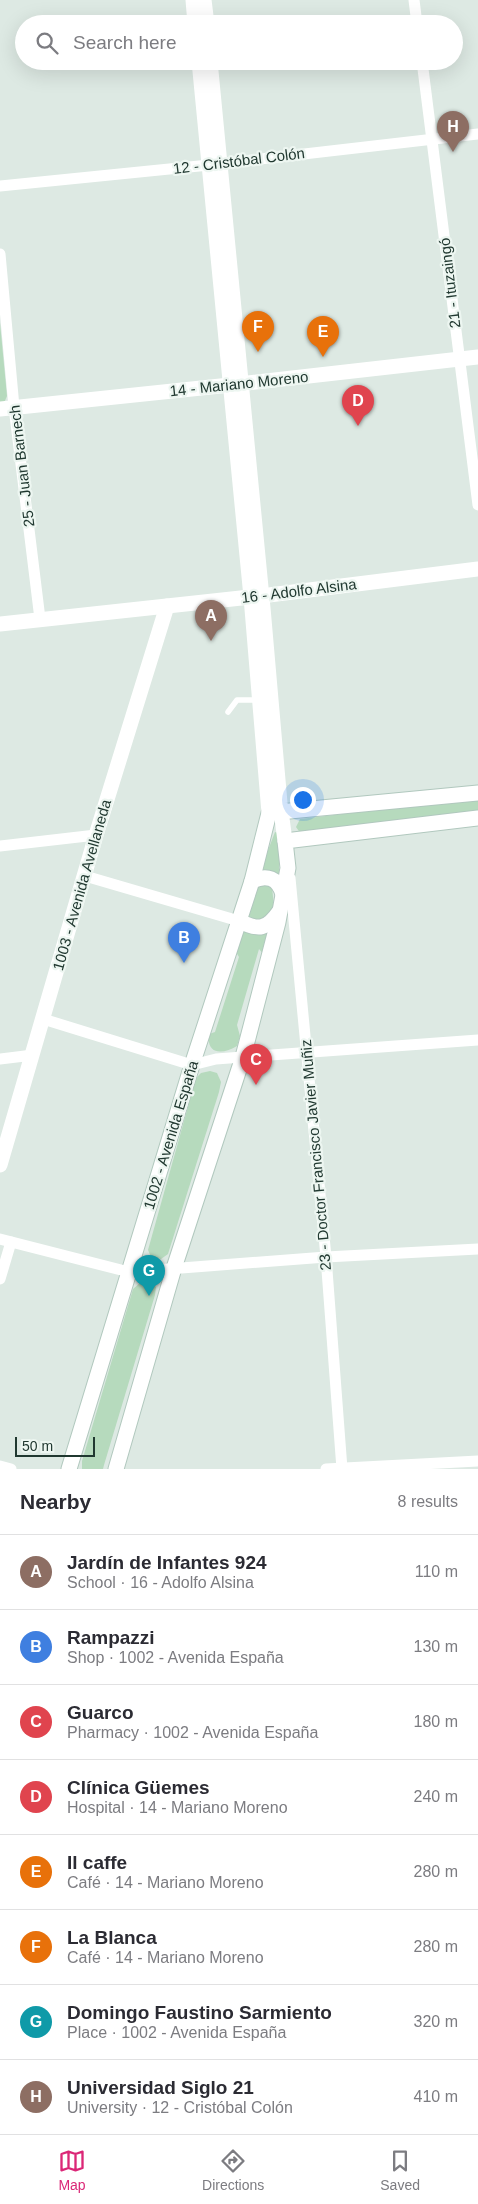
<!DOCTYPE html>
<html lang="en">
<head>
<meta charset="utf-8">
<style>
  body { margin:0; font-family:Helvetica,sans-serif; background:#f2f2f3; color:#2b2b33 }
  .scale { position:absolute; left:15px; bottom:12px; width:80px; box-sizing:border-box; padding-left:5px; border:2px solid #203830; border-top:0; font-size:14px; line-height:18px; white-space:nowrap; color:#203830; -webkit-text-stroke:4px #edf6f1; paint-order:stroke }
  .you { position:absolute; left:302px; top:799px; width:18px; height:18px; margin:-12px; border:4px solid #fff; border-radius:50%; background:#1a73e8; box-shadow:0 0 0 8px #1a73e833 }
  .badge { display:grid; place-items:center; width:32px; height:32px; border-radius:50%; background:#db2777; color:#fff; font-size:16px; font-weight:700 }
  .pin { position:absolute; translate:-50% -41px; filter:drop-shadow(0 1px 2px #0008) }
  .pin::after { content:''; position:absolute; top:26px; width:18px; height:15px; background:inherit; clip-path:polygon(0 0,100% 0,50% 100%) }
  .list { margin:0; padding:0; list-style:none }
  h2 { display:flex; justify-content:space-between; align-items:center; height:65px; margin:0; padding:0 20px; font-size:21px }
  h2 small { font-size:16px; font-weight:400; color:#7c7c81 }
  .list li { display:grid; grid-template-columns:32px 1fr auto; gap:15px; align-items:center; box-sizing:border-box; height:75px; padding:0 20px; border-top:1px solid #e1e1e2 }
  .list b { display:block; font-size:19px; white-space:nowrap }
  .list p { margin:0; font-size:16px; white-space:nowrap; color:#7c7c81 }
  .list em { font-size:16px; font-style:normal; color:#7c7c81 }
  .icon { flex:none; width:28px; height:28px; fill:none; stroke:currentColor; stroke-width:2; stroke-linecap:round; stroke-linejoin:round }
  .map { position:relative; flex:none; width:478px; height:1469px; overflow:hidden }
  .search { position:absolute; background:#fff; box-shadow:0 5px 20px #0002; left:15px; right:15px; top:15px; height:55px; display:flex; align-items:center; gap:12px; box-sizing:border-box; padding:0 18px; border-radius:28px; color:#7c7c81; font-size:19px }
  .sheet { height:665px; background:#fff }
  nav { display:flex; justify-content:space-around; align-items:center; box-sizing:border-box; height:70px; border-top:1px solid #e1e1e2; background:#fff; font-size:14px; color:#7c7c81 }
  nav a { display:grid; justify-items:center; gap:2px }
  nav .on { color:#db2777 }
  .map>svg:first-child { display:block }
</style>
</head>
<body>
<div class="map">
<svg width="478" height="1469" viewBox="0 0 478 1469">
  <rect width="100%" height="100%" fill="#dde9e3"/>
  <g fill="#b6dabd">
    <path d="M0 323 7 396 4 403H0Z"/>
    <path d="M478 798V815L301 834 296 827 300 819Z"/>
    <path d="M275 832 278 833 279 836V878L260 871Z"/>
    <path d="M256 883 267 884 272 887 274 906 269 917 252 922 246 915Z"/>
    <path d="M272 929 264 955 259 949 237 1025 240 1036 237 1046C224 1054 206 1056 209 1034L215 1032 239 957 233 947 239 931C254 929 254 940 272 929Z"/>
    <path d="M210 1071 217 1073 221 1082 219 1092 168 1254 161 1259 151 1257 148 1250 196 1078 201 1073Z"/>
    <path d="M147 1281 151 1282 156 1287 155 1295 104 1465 103 1469H82V1461L133 1289 140 1283Z"/>
  </g>
  <g fill="none" stroke-linecap="round" stroke-linejoin="round">
    <defs>
      <g id="secondary">
        <path d="M252 881C267 874 278 878 283 894"/>
        <path d="M239 921C259 931 267 929 279 912"/>
        <path d="M69 1469 192 1065 252 881 269 813 478 793"/>
        <path d="M116 1469 174 1268 243 1057 278 922 288 868 285 841 478 818"/>
      </g>
    </defs>
    <use href="#secondary" stroke="#b1c8be" stroke-width="17"/>
    <path stroke="#fff" stroke-width="5.5" d="M228 712 237 700H258"/>
    <g stroke="#fff" stroke-width="11">
      <path d="M414 0 417 24"/>
      <path d="M422 61 478 505"/>
      <path d="M0 186 209 165 478 134"/>
      <path d="M0 254 14 407 40 619"/>
      <path d="M0 846 96 835"/>
      <path d="M85 876 239 921"/>
      <path d="M290 878 326 1257 342 1469"/>
      <path d="M43 1019 192 1065 216 1059 478 1040"/>
      <path d="M0 1059 33 1055"/>
      <path d="M0 1239 129 1272 326 1257 478 1249"/>
      <path d="M0 1279 11 1242"/>
      <path d="M0 1466 11 1469"/>
      <path d="M326 1469 478 1461"/>
    </g>
    <g stroke="#fff" stroke-width="15">
      <path d="M193 0 195 24"/>
      <path d="M204 0 207 24"/>
      <path d="M199 61 251 597 269 813"/>
      <path d="M210 61 263 608 280 803 285 841"/>
      <path d="M0 409 230 385 478 357"/>
      <path d="M0 624 269 595 478 569"/>
      <path d="M0 1165 96 835 167 606"/>
    </g>
    <use href="#secondary" stroke="#fff" stroke-width="15"/>
  </g>
  <g text-anchor="middle" stroke-width="4.5" stroke-linejoin="round" paint-order="stroke">
    <g font-size="15" fill="#203830" stroke="#edf6f1">
      <text transform="translate(239 161) rotate(-7)" y="5">12 - Cristóbal Colón</text>
      <text transform="translate(450 283) rotate(-97)" y="5">21 - Ituzaingó</text>
      <text transform="translate(239 384) rotate(-6)" y="5">14 - Mariano Moreno</text>
      <text transform="translate(22 466) rotate(-97)" y="5">25 - Juan Barnech</text>
      <text transform="translate(299 591) rotate(-7)" y="5">16 - Adolfo Alsina</text>
      <text transform="translate(82 885) rotate(-74)" y="5">1003 - Avenida Avellaneda</text>
      <text transform="translate(171 1135) rotate(-73)" y="5">1002 - Avenida España</text>
      <text transform="translate(316 1155) rotate(-95)" y="5">23 - Doctor Francisco Javier Muñiz</text>
    </g>
  </g>
</svg>
<div class="scale">50 m</div>
<div class="you"></div>
<div class="pin badge" style="left:211px;top:641px;background:#8d6e63">A</div>
<div class="pin badge" style="left:184px;top:963px;background:#3f7fe0">B</div>
<div class="pin badge" style="left:256px;top:1085px;background:#e0444e">C</div>
<div class="pin badge" style="left:358px;top:426px;background:#e0444e">D</div>
<div class="pin badge" style="left:323px;top:357px;background:#e8710a">E</div>
<div class="pin badge" style="left:258px;top:352px;background:#e8710a">F</div>
<div class="pin badge" style="left:149px;top:1296px;background:#0f9aa8">G</div>
<div class="pin badge" style="left:453px;top:152px;background:#8d6e63">H</div>
<div class="search"><svg class="icon" aria-label="search" viewBox="0 0 24 24"><circle cx="10" cy="10" r="6"/><path d="M15 15l6 6"/></svg>Search here</div>
</div>
<section class="sheet">
<h2>Nearby<small>8 results</small></h2>
<ul class="list">
<li><span class="badge" style="background:#8d6e63">A</span><div><b>Jardín de Infantes 924</b><p>School · 16 - Adolfo Alsina</p></div><em>110 m</em></li>
<li><span class="badge" style="background:#3f7fe0">B</span><div><b>Rampazzi</b><p>Shop · 1002 - Avenida España</p></div><em>130 m</em></li>
<li><span class="badge" style="background:#e0444e">C</span><div><b>Guarco</b><p>Pharmacy · 1002 - Avenida España</p></div><em>180 m</em></li>
<li><span class="badge" style="background:#e0444e">D</span><div><b>Clínica Güemes</b><p>Hospital · 14 - Mariano Moreno</p></div><em>240 m</em></li>
<li><span class="badge" style="background:#e8710a">E</span><div><b>Il caffe</b><p>Café · 14 - Mariano Moreno</p></div><em>280 m</em></li>
<li><span class="badge" style="background:#e8710a">F</span><div><b>La Blanca</b><p>Café · 14 - Mariano Moreno</p></div><em>280 m</em></li>
<li><span class="badge" style="background:#0f9aa8">G</span><div><b>Domingo Faustino Sarmiento</b><p>Place · 1002 - Avenida España</p></div><em>320 m</em></li>
<li><span class="badge" style="background:#8d6e63">H</span><div><b>Universidad Siglo 21</b><p>University · 12 - Cristóbal Colón</p></div><em>410 m</em></li>
</ul>
</section>
<nav>
<a class="on"><svg class="icon" aria-label="map" viewBox="0 0 24 24"><path d="M3 6l6-2 6 2 6-2v14l-6 2-6-2-6 2zM9 4v14M15 6v14"/></svg>Map</a>
<a><svg class="icon" aria-label="directions" viewBox="0 0 24 24"><path d="M12 3l9 9-9 9-9-9zM9 14v-3h6M13 9l2 2-2 2"/></svg>Directions</a>
<a><svg class="icon" aria-label="saved" viewBox="0 0 24 24"><path d="M7 4h10v16l-5-4-5 4z"/></svg>Saved</a>
</nav>
</body>
</html>
